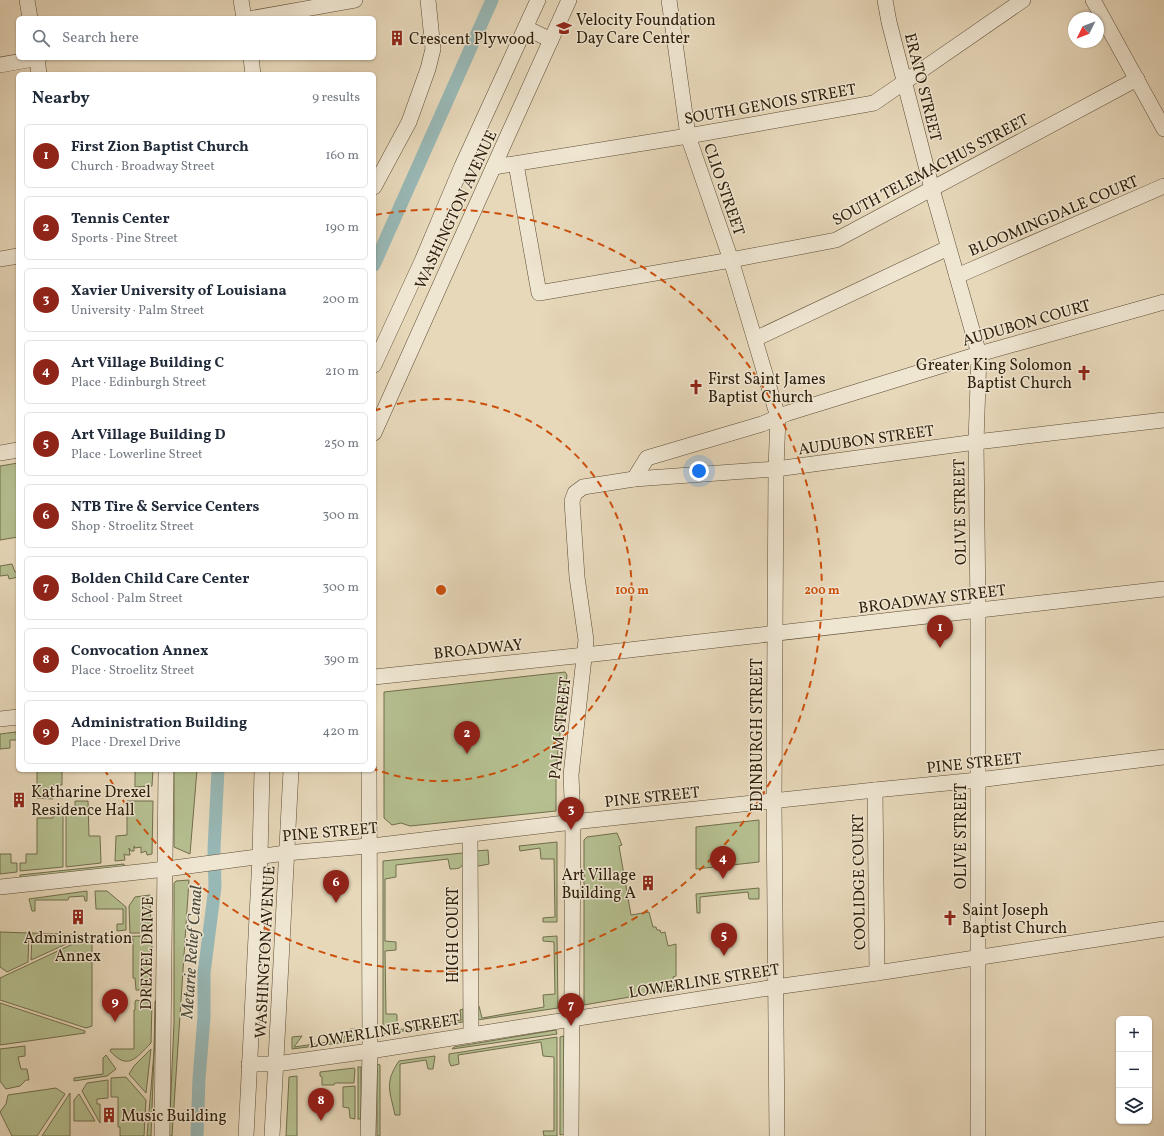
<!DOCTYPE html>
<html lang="en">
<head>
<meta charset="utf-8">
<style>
  body { margin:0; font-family:Vollkorn,serif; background:#f6f6f7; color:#1f2937 }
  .controls { position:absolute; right:12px; bottom:12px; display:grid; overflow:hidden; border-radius:6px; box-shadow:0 1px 3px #0004 }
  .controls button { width:36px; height:36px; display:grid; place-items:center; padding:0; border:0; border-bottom:1px solid #e0e1e3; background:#fff; color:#1f2937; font:20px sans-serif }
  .compass { position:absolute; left:1068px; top:12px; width:36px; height:36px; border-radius:50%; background:#fff; box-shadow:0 1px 3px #0004; rotate:227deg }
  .you { position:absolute; left:699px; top:471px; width:14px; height:14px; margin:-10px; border:3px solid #fff; border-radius:50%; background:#1a73e8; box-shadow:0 0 0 6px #1a73e833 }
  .badge { display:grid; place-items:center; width:26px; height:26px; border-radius:50%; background:#8f2418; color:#fff; font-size:13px; font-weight:700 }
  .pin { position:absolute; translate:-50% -33px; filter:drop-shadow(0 1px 2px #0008) }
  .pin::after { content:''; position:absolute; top:21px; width:14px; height:12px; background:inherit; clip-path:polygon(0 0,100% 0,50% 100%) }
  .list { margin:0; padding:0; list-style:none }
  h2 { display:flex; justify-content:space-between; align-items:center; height:52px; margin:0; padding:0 16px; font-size:17px }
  h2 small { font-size:13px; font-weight:400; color:#747a83 }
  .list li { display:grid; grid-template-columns:26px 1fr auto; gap:12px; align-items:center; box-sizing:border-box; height:64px; margin:0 8px 8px; padding:0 8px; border:1px solid #e0e1e3; border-radius:6px }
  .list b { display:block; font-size:15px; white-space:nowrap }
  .list p { margin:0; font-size:13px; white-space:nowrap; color:#747a83 }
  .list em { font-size:13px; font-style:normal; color:#747a83 }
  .icon { flex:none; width:22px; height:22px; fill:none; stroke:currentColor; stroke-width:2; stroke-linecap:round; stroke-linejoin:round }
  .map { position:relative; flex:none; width:1164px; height:1136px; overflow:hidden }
  .search { position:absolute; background:#fff; box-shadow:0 1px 3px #0004; left:16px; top:16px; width:360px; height:44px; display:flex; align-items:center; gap:10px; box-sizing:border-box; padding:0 14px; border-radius:6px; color:#747a83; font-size:15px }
  .panel { position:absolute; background:#fff; box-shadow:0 1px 3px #0004; left:16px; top:72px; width:360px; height:700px; border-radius:6px }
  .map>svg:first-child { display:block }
</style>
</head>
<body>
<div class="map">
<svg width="1164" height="1136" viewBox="0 0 1164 1136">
  <rect width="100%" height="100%" fill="#e7d8ba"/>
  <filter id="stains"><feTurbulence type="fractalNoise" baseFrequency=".005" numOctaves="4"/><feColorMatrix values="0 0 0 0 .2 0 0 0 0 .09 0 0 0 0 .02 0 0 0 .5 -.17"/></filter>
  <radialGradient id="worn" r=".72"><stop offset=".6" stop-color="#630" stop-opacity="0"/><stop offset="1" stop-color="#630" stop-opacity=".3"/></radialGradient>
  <g fill="#b5bf90" stroke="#716e4c">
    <path d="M18 463V537L0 540V466Z"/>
    <path d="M12 564 15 572H18V577L9 579 8 575 0 576V566Z"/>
    <path d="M565 672 567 675 556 768V811L410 826 401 823 392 825 384 818V692Z"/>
    <path d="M16 732 17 740H10V748L0 749V734Z"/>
    <path d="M37 770H62V785H53V799L37 798Z"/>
    <path d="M135 770H153L152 786 135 787Z"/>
    <path d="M174 770H197L190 854 174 847Z"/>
    <path d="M75 801H88L89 836H100L101 863 66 867V807H75Z"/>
    <path d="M127 801H153L152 854 147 855 146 851 141 853V847L135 848 134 846V851H131L129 848 130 855H126L124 854 125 860 115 861 116 836 127 835Z"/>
    <path d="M53 807H63V867L20 871V863H26V854H37V818H53Z"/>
    <path d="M759 820V862L696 869V827Z"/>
    <path d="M617 833 622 845 619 846 631 915 649 912 653 927H656L657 930H660L661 933 665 932 668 946 676 944V976L673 977 675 989 584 1005V840L587 837Z"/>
    <path d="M557 842V922H543V918L555 917 554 859H541L540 848 520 851 519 846Z"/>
    <path d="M488 850 489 864 479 866 476 864 475 851Z"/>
    <path d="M463 853C463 866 464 869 450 869L448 859 396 865V877L385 879V941L396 942V950L385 951 386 1014H396L397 1015V1030L461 1020 460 1010 463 1009V1022L383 1034V861Z"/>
    <path d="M0 854H11V863H17V872L0 874Z"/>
    <path d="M124 864V867L20 878V875Z"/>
    <path d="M189 880 172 1136H169L174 1023V883L176 881Z"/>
    <path d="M759 888V899H749L748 892 700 897V913H697L696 894Z"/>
    <path d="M87 891V901H85L84 896 69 897 68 900H35V911H32L29 899Z"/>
    <path d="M95 891H107L126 907V930L117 931V924H123V909H96Z"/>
    <path d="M150 895 151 930 145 933H130L129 906 135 897Z"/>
    <path d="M0 932 29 933 28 962 7 972 0 967Z"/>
    <path d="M32 933 86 935 31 960Z"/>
    <path d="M92 935V1026L86 1028 0 1000V978Z"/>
    <path d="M142 936 152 944V987H144L141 990H136L135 978H133V939H114V937Z"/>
    <path d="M557 936 558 1008 477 1020V1007L479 1006 482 1018 544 1007 543 995 555 994 554 942 543 941V937Z"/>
    <path d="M136 1000 152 1003 151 1043C136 1058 128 1071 110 1051L111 1049H134V1010H135V1002Z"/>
    <path d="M155 1001H156L151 1136H147L154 1052Z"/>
    <path d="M0 1003 85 1031V1033L0 1045Z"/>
    <path d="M350 1029H356L355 1041 292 1049V1037L302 1036 294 1047 342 1040Z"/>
    <path d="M556 1030 557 1034 452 1049 454 1047Z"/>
    <path d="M564 1036V1134L560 1135V1037Z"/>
    <path d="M557 1037V1136H544L543 1131H554V1057L543 1056 541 1042 458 1055 459 1064 451 1066 449 1061V1054Z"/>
    <path d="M25 1046V1056L18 1057 21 1069H27L29 1080H26L20 1086 6 1089 0 1081V1049Z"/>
    <path d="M151 1049 146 1093 129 1074 134 1066Z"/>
    <path d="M106 1055 116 1069 107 1076 74 1081V1078L103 1074V1058Z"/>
    <path d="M435 1056 433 1069H428L426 1060 400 1064V1115H395C390 1091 384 1083 399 1061Z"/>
    <path d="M377 1064 380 1065V1136H377Z"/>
    <rect x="358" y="1067" width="3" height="52"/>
    <path d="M354 1068 355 1069 354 1083H335L334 1085H322V1077L320 1076V1072Z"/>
    <path d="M297 1076V1136H286L289 1077Z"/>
    <path d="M126 1077 146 1100 144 1136H120V1127H118V1097H111V1078Z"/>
    <path d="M108 1080V1098L97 1099V1104H100V1123L82 1091 87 1083Z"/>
    <path d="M355 1086V1119L350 1118 349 1108 343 1107V1087Z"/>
    <path d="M56 1088 65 1094 37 1136H12L0 1112 6 1104 8 1095Z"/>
    <path d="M70 1093V1136H42Z"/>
    <path d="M79 1094 95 1121H74V1100Z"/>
  </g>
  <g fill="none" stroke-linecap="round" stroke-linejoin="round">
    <g stroke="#98b8b6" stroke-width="13">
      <path d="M374 265 492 0"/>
      <path d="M197 1136 199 1079 204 1017V973L215 887 214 849 218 770"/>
    </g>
    <defs>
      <g id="minor">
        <path d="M27 0 30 18"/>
        <path d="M241 0 244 18"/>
        <path d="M669 0 688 136 731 260 778 417 776 469 774 801 777 1136"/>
        <path d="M885 0 889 22 932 189 979 354 976 442 978 611V1136"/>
        <path d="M1093 0 1164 129"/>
        <path d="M254 18 355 0"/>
        <path d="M526 28 551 40"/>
        <path d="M37 58 39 74"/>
        <path d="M251 58 253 74"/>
        <path d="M0 65 39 58"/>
        <path d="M516 164 539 293 731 260 836 240 1137 79"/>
        <path d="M494 167 688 136 874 103 1023 0"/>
        <path d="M374 187 409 122 428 69 433 49 428 0"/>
        <path d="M0 259 18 256"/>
        <path d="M957 276 1164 186"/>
        <path d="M755 339 948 248"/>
        <path d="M374 365 422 261 462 166 538 0"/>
        <path d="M374 433C438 288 504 145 569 0"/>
        <path d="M0 453 18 450"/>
        <path d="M634 479 647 458 762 424 788 413 979 354 1164 302"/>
        <path d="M374 677 585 655 1164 589"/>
        <path d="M0 719 18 717"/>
        <path d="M875 790 877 973"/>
        <path d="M470 835 471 1035"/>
        <path d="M0 887 166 869 286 853 380 845 573 822 875 790 978 780 1164 757"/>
        <path d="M249 1064H276L370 1051 775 987 877 973 1164 929"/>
        <path d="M162 1136 166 770"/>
        <path d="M246 1136 260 857 262 770"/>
        <path d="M272 1136 291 770"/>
        <path d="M368 1136 370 1051 369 770"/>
        <path d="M571 1136 573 822 571 775 586 640 577 577 572 501 575 493 583 487 634 479 776 469 976 442 1164 420"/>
      </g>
    </defs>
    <use href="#minor" stroke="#5c4c35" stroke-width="16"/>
    <use href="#minor" stroke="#efe6d2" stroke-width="15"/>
  </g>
  <g fill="none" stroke="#cc500c" stroke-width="2" stroke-dasharray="7 5">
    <path d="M374 411A191 191 0 1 1 374 769"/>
    <path d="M375 215A381 381 0 1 1 106 772"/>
  </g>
  <defs>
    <symbol id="school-bare" viewBox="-9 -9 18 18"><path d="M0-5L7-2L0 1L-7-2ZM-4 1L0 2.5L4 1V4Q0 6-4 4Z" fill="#8f2418" stroke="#efe6d2" stroke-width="2.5" paint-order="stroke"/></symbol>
    <symbol id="building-bare" viewBox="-9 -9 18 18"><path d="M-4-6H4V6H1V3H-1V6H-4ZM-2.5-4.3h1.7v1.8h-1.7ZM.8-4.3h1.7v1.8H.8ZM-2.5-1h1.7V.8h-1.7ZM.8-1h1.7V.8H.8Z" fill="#8f2418" stroke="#efe6d2" stroke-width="2.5" paint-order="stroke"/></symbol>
    <symbol id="church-bare" viewBox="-9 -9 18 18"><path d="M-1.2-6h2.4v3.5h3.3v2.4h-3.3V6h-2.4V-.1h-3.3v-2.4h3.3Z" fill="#8f2418" stroke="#efe6d2" stroke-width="2.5" paint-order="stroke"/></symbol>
  </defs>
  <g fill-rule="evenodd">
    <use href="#school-bare" x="553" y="17" width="22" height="22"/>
    <use href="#building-bare" x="386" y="27" width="22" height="22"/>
    <use href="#church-bare" x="1073" y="362" width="22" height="22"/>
    <use href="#church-bare" x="685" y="376" width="22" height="22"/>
    <use href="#building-bare" x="8" y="789" width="22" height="22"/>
    <use href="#building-bare" x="637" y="872" width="22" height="22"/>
    <use href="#building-bare" x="67" y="906" width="22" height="22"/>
    <use href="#church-bare" x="939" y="907" width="22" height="22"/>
    <use href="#building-bare" x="98" y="1104" width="22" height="22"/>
  </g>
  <g text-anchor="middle" stroke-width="3" stroke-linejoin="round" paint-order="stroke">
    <g font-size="16" fill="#2d1d09" stroke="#efe6d2" text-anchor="start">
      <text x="576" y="25">Velocity Foundation<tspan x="576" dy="18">Day Care Center</tspan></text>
      <text x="409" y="44">Crescent Plywood</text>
      <text x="1072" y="370" text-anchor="end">Greater King Solomon<tspan x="1072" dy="18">Baptist Church</tspan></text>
      <text x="708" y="384">First Saint James<tspan x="708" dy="18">Baptist Church</tspan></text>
      <text x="31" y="797">Katharine Drexel<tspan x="31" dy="18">Residence Hall</tspan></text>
      <text x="636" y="880" text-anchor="end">Art Village<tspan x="636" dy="18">Building A</tspan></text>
      <text x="962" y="915">Saint Joseph<tspan x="962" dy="18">Baptist Church</tspan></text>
      <text x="78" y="943" text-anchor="middle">Administration<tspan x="78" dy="18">Annex</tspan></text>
      <text x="121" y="1121">Music Building</text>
    </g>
    <g font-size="16" fill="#2d1d09" stroke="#efe6d2">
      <text transform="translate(924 87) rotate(76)" y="6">ERATO STREET</text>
      <text transform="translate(770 103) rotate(-10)" y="6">SOUTH GENOIS STREET</text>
      <text transform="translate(930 169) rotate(-28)" y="6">SOUTH TELEMACHUS STREET</text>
      <text transform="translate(725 189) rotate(71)" y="6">CLIO STREET</text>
      <text transform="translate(455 209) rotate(-65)" y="6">WASHINGTON AVENUE</text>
      <text transform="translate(1053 215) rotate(-23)" y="6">BLOOMINGDALE COURT</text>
      <text transform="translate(1026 322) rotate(-16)" y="6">AUDUBON COURT</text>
      <text transform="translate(866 439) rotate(-8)" y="6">AUDUBON STREET</text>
      <text transform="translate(959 512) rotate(-91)" y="6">OLIVE STREET</text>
      <text transform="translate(932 598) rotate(-7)" y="6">BROADWAY STREET</text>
      <text transform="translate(478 648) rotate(-6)" y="6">BROADWAY</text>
      <text transform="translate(559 728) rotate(-84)" y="6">PALM STREET</text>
      <text transform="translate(756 735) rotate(-90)" y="6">EDINBURGH STREET</text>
      <text transform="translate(974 762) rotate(-6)" y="6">PINE STREET</text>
      <text transform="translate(652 796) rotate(-6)" y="6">PINE STREET</text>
      <text transform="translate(330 831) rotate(-5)" y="6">PINE STREET</text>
      <text transform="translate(960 836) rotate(-90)" y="6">OLIVE STREET</text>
      <text transform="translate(858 882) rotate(-91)" y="6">COOLIDGE COURT</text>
      <text transform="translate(452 935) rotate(-90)" y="6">HIGH COURT</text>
      <text transform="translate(264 952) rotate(-87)" y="6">WASHINGTON AVENUE</text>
      <text transform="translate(146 953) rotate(-89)" y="6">DREXEL DRIVE</text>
      <text transform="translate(704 980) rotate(-9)" y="6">LOWERLINE STREET</text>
      <text transform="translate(384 1030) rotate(-9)" y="6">LOWERLINE STREET</text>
    </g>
    <g font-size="17" font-style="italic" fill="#4d4c3d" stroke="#efe6d2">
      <text transform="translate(191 952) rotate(-86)" y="6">Metarie Relief Canal</text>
    </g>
  </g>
  <circle cx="441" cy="590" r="6" fill="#cc500c" stroke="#efe6d2" stroke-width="2"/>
  <g font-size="12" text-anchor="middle" font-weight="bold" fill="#cc500c" stroke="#efe6d2" stroke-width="3" stroke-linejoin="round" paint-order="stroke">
    <text x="632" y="594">100 m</text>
    <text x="822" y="594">200 m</text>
  </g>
  <rect width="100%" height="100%" filter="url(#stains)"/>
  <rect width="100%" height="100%" fill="url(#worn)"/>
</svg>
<div class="controls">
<button>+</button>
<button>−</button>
<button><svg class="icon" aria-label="layers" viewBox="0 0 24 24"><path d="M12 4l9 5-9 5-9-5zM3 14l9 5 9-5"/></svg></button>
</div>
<svg class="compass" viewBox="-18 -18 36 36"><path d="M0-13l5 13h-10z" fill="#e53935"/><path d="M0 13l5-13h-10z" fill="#747a83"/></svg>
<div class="you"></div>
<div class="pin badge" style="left:940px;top:648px">1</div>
<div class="pin badge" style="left:467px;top:754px">2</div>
<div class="pin badge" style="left:571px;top:830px">3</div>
<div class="pin badge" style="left:723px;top:879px">4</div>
<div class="pin badge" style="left:724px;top:956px">5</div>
<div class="pin badge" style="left:336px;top:903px">6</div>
<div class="pin badge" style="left:571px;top:1026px">7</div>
<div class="pin badge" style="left:321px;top:1121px">8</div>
<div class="pin badge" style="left:115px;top:1022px">9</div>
<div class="search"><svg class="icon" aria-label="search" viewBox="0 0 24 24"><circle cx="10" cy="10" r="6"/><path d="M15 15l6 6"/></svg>Search here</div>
<section class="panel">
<h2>Nearby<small>9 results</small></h2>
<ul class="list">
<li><span class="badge">1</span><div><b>First Zion Baptist Church</b><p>Church · Broadway Street</p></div><em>160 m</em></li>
<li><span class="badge">2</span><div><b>Tennis Center</b><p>Sports · Pine Street</p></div><em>190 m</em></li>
<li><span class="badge">3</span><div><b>Xavier University of Louisiana</b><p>University · Palm Street</p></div><em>200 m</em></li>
<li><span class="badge">4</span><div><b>Art Village Building C</b><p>Place · Edinburgh Street</p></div><em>210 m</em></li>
<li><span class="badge">5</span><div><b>Art Village Building D</b><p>Place · Lowerline Street</p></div><em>250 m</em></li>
<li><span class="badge">6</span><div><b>NTB Tire &amp; Service Centers</b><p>Shop · Stroelitz Street</p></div><em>300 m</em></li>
<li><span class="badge">7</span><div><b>Bolden Child Care Center</b><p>School · Palm Street</p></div><em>300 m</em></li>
<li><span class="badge">8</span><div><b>Convocation Annex</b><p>Place · Stroelitz Street</p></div><em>390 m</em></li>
<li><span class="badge">9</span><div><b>Administration Building</b><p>Place · Drexel Drive</p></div><em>420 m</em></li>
</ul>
</section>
</div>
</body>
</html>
